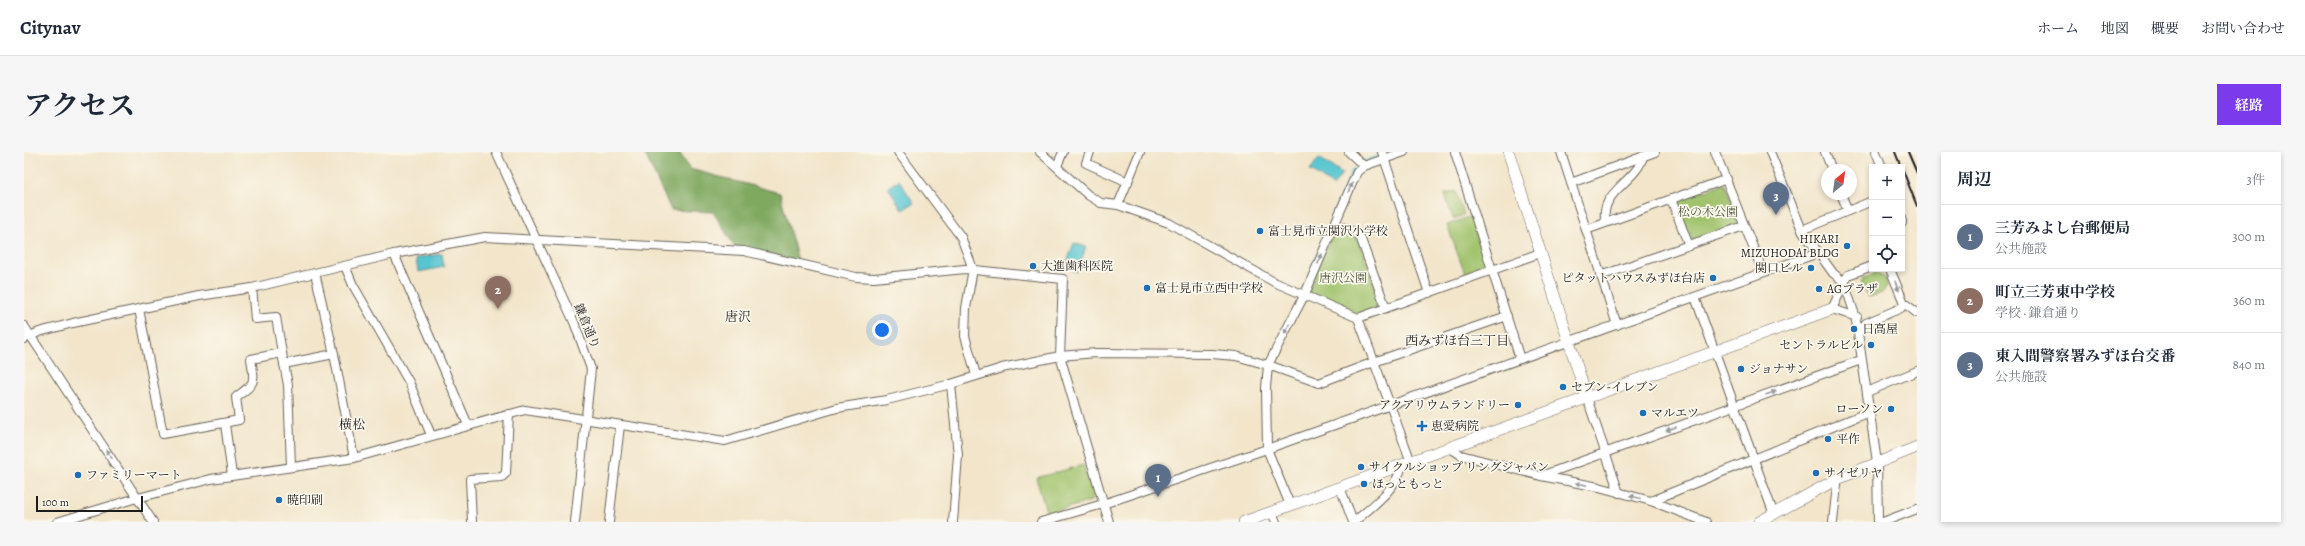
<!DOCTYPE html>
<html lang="ja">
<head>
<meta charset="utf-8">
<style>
  body { margin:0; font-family:Alegreya,"Noto Serif JP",serif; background:#f6f6f7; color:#1f2937 }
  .controls { position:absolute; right:12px; top:12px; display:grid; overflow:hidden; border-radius:0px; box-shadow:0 2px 6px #0003 }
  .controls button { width:36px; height:36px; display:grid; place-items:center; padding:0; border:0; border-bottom:1px solid #e0e1e3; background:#fff; color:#1f2937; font:20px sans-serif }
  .compass { position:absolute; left:1797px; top:12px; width:36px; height:36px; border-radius:50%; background:#fff; box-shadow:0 2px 6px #0003; rotate:29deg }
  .scale { position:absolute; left:12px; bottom:10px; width:107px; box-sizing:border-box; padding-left:4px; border:2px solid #1c1c1c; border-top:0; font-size:11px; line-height:14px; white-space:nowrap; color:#1c1c1c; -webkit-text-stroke:3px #fbf7ec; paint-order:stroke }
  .you { position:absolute; left:858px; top:178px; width:14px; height:14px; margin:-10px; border:3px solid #fff; border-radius:50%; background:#1a73e8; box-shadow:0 0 0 6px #1a73e833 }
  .badge { display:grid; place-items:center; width:26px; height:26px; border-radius:50%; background:#7c3aed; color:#fff; font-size:13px; font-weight:700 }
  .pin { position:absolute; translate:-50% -33px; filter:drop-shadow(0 1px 2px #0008) }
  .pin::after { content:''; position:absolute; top:21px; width:14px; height:12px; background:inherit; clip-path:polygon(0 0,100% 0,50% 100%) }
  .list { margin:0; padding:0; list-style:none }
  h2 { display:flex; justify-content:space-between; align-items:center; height:52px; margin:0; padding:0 16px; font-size:17px }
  h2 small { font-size:13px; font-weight:400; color:#747a83 }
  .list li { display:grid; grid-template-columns:26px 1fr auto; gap:12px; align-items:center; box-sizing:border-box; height:64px; padding:0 16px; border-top:1px solid #e0e1e3 }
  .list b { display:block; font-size:15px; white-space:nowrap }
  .list p { margin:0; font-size:13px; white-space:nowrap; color:#747a83 }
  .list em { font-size:13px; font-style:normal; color:#747a83 }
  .icon { flex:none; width:22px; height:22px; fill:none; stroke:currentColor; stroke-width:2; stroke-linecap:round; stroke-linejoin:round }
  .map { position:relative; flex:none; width:1893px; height:370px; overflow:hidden; border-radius:0px }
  header { display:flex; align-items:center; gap:24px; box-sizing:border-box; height:56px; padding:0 20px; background:#fff; border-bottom:1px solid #e0e1e3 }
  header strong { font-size:19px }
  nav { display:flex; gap:22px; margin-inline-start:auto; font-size:14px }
  .intro { display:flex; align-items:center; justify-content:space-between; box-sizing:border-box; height:96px; padding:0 24px }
  h1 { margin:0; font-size:28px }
  .button { padding:10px 18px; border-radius:0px; background:#7c3aed; color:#fff; font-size:14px; font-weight:700 }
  main { display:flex; gap:24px; padding:0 24px }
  aside { flex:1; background:#fff; border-radius:0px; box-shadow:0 2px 6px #0003 }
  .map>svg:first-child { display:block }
</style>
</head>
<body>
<header>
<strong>Citynav</strong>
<nav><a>ホーム</a><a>地図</a><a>概要</a><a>お問い合わせ</a></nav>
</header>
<div class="intro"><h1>アクセス</h1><a class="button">経路</a></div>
<main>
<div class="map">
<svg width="1893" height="370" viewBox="0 0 1893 370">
  <rect width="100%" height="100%" fill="#fbf7ec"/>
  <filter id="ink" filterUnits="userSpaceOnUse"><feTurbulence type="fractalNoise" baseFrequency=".025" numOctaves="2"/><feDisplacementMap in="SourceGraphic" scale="8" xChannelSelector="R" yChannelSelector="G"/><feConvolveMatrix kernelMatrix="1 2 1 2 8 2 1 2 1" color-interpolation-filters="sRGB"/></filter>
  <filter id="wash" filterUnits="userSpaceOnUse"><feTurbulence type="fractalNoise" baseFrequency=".012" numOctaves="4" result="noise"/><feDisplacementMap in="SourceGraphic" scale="16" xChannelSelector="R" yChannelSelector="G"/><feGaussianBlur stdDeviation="0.9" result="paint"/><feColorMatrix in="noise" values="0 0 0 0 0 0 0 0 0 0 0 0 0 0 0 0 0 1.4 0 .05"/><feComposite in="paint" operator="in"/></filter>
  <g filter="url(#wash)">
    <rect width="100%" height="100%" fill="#f2e5ca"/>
    <g fill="#a1c36d" stroke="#5e7044">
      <path d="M1698 32 1701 33 1716 69 1715 72 1668 89 1652 49Z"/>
      <path d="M1432 39 1440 63 1429 67 1421 42Z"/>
      <path d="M1447 64 1463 112 1441 122 1423 73Z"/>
      <path d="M1311 75 1333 85 1358 152 1357 155 1334 162 1286 142 1285 138Z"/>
      <path d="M1854 121 1862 126 1863 134 1858 141 1845 145 1842 143 1837 129 1840 126Z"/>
      <path d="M1059 313 1070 345 1067 349 1023 362 1012 326Z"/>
    </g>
    <path fill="#80a960" stroke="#4e623e" d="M620 0H655L666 17 756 41 774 109 712 97 689 60 647 58Z"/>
    <g fill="#59c6d0" stroke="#3a7176">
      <path d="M1295 6 1318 21 1309 34 1286 18Z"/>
      <path d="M875 28 890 51 878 58 864 35Z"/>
      <path d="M1050 91 1062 95 1053 120 1041 115Z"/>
      <path d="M418 102 420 115 394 120 392 106Z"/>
    </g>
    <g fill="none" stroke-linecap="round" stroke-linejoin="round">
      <g stroke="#59c6d0" stroke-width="2">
        <path d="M1339 10 1357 3"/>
        <path d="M1289 113 1328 19 1331 17"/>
      </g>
    </g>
  </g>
  <g filter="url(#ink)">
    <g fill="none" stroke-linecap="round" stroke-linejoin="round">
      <defs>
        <g id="street">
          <path d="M472 0 550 170 567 217 551 370"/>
          <path d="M874 0 937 85 949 117 942 156 941 184 952 223"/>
          <path d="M1016 0 1064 43 1077 51 1094 53 1145 71 1250 130 1334 166 1516 101"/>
          <path d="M1066 0 1062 11 1104 30"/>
          <path d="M1325 0 1340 14"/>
          <path d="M1358 0 1405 141"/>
          <path d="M1431 0 1496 207"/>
          <path d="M1537 0 1593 173"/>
          <path d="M1691 0 1739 120"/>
          <path d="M1746 0 1778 78 1809 121 1820 130 1831 163 1834 181"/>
          <path d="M1801 0 1808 18"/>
          <path d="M1852 0 1858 15"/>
          <path d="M1033 14 1039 0"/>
          <path d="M1547 31 1631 0"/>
          <path d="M1817 42 1824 59"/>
          <path d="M1647 47 1665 94"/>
          <path d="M1094 53 1116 0"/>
          <path d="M1878 66V71"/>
          <path d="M1582 70C1573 41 1614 29 1619 4"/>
          <path d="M1311 72 1335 82 1362 156"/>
          <path d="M1562 78 1703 27"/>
          <path d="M1778 78 1848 49"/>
          <path d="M370 102 444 273"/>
          <path d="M321 114 329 133 385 230 407 283"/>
          <path d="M1866 117 1880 151 1893 161"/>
          <path d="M291 121 310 202 330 306"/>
          <path d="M1576 124 1720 74"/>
          <path d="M228 136 231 167 252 165 258 201"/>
          <path d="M1671 145 1749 360"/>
          <path d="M115 157 139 282 215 268 212 245C232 231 231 231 227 207L258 201 260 212"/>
          <path d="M1833 165 1808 157 1824 123 1848 114"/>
          <path d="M1334 166 1387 310"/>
          <path d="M0 174 129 370"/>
          <path d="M0 187 15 180 49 171 175 144 228 136 370 102 461 85 720 99 832 125 850 126 941 117 1039 127 1036 204 1085 370"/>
          <path d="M927 232 934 303 929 370"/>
          <path d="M1843 240 1893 219"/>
          <path d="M1563 246 1595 341"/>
          <path d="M201 272 208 323"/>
          <path d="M1426 296 1437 303 1517 324 1575 335 1627 349 1682 370"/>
          <path d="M267 314 264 233 260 212 310 202"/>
          <path d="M1517 324 1837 208"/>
          <path d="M1316 335 1329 370"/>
          <path d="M1627 349 1845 260"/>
          <path d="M1266 353 1243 297 1242 236 1244 213 1281 142 1333 20 1340 14 1380 0"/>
          <path d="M1248 360 1252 370"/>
          <path d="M33 370 106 348 187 327 330 306 501 258 701 289 813 256 863 248 927 232 978 216 1036 204 1072 201 1188 202 1212 204 1244 213 1295 231 1350 210 1483 164"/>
          <path d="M448 370 446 327 478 325 482 321 485 262"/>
          <path d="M585 370 596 273"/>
          <path d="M1017 370 1079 352 1243 297 1794 101"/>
          <path d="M1330 370C1348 354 1373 337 1378 313"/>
          <path d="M1809 370 1813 333 1811 328"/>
          <path d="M1854 370 1853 310 1834 181 1842 171 1877 156 1880 151"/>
          <path d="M1859 370 1893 357"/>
        </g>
        <g id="secondary">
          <path d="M1485 2 1563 246"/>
          <path d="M1220 370 1808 157"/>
          <path d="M1735 370 1811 328 1893 295"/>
        </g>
      </defs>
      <use href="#street" stroke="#676259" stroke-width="10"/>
      <use href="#secondary" stroke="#676259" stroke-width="12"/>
      <use href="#street" stroke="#fff" stroke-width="8"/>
      <use href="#secondary" stroke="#fff" stroke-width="11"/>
      <g stroke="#1c1c1c" stroke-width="2">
        <path d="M1871 0 1877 15"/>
        <path d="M1884 0 1893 21"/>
        <path d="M1878 16 1893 54"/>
      </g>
    </g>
    <defs><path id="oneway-solid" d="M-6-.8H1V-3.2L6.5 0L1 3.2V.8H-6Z"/></defs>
    <g fill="#999">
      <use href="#oneway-solid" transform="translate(1326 36) rotate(-67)"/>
      <use href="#oneway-solid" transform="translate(1296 107) rotate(-67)"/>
      <use href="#oneway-solid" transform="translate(1873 134) rotate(68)"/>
      <use href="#oneway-solid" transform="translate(1263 177) rotate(117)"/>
      <use href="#oneway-solid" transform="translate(1747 241) rotate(-20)"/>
      <use href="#oneway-solid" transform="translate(1647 277) rotate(159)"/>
      <use href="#oneway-solid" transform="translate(85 302) rotate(-123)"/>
      <use href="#oneway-solid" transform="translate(1557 332) rotate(-169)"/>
      <use href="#oneway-solid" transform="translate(1611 345) rotate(-165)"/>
    </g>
  </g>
  <g fill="#1f6fb2" stroke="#fbf7ec" stroke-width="1.5">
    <circle cx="1236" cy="79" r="4"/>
    <circle cx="1823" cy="94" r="4"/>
    <circle cx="1009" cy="114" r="4"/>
    <circle cx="1787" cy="116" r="4"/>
    <circle cx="1689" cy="126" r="4"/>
    <circle cx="1123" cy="136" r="4"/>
    <circle cx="1795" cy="137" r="4"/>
    <circle cx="1830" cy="177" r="4"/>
    <circle cx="1847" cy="193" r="4"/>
    <circle cx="1717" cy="217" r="4"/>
    <circle cx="1539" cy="235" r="4"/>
    <circle cx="1494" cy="253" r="4"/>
    <circle cx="1867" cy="257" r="4"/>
    <circle cx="1619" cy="261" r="4"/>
    <path d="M1396 268h4v4h4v4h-4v4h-4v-4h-4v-4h4z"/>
    <circle cx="1804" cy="287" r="4"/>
    <circle cx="1337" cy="315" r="4"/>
    <circle cx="1792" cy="321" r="4"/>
    <circle cx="54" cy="323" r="4"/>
    <circle cx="1340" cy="332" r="4"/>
    <circle cx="255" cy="348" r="4"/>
  </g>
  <g text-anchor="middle" stroke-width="3.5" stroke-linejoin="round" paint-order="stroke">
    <g font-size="12" fill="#4b5638" stroke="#fbf7ec">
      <text x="1684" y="64">松の木公園</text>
      <text x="1319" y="130">唐沢公園</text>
    </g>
    <g font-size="12" fill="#1c1c1c" stroke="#fbf7ec" text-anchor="start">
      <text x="1244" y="83">富士見市立関沢小学校</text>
      <text x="1815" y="91" text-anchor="end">HIKARI<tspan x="1815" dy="14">MIZUHODAI BLDG</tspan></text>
      <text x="1017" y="118">大進歯科医院</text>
      <text x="1779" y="120" text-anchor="end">関口ビル</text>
      <text x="1681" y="130" text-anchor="end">ピタットハウスみずほ台店</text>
      <text x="1131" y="140">富士見市立西中学校</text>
      <text x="1803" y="141">AGプラザ</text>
      <text x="1838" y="181">日高屋</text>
      <text x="1839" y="197" text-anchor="end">セントラルビル</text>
      <text x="1725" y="221">ジョナサン</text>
      <text x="1547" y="239">セブン-イレブン</text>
      <text x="1486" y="257" text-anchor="end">アクアリウムランドリー</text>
      <text x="1859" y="261" text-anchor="end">ローソン</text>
      <text x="1627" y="265">マルエツ</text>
      <text x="1407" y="278">恵愛病院</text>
      <text x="1812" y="291">平作</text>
      <text x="1345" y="319">サイクルショップ リングジャパン</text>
      <text x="1800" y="325">サイゼリヤ</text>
      <text x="62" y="327">ファミリーマート</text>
      <text x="1348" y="336">ほっともっと</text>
      <text x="263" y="352">暁印刷</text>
    </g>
    <g font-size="12" fill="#1c1c1c" stroke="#fbf7ec">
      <text transform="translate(563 174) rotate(67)" y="4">鎌倉通り</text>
    </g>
    <g font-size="13" fill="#1c1c1c" stroke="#fbf7ec">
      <text x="714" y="169">唐沢</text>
      <text x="1433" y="193">西みずほ台三丁目</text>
      <text x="328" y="277">横松</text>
    </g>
  </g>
</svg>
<div class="controls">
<button>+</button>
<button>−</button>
<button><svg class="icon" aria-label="locate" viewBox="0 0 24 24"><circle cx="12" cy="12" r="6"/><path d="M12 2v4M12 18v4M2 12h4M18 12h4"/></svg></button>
</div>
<svg class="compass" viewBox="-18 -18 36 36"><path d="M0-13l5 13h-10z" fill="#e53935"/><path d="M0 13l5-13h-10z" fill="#747a83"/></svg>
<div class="scale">100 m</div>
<div class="you"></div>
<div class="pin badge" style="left:1134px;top:345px;background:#5c6f8a">1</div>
<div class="pin badge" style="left:474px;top:157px;background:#8d6e63">2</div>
<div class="pin badge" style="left:1752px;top:63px;background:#5c6f8a">3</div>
</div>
<aside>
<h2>周辺<small>3件</small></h2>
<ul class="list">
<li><span class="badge" style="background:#5c6f8a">1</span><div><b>三芳みよし台郵便局</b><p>公共施設</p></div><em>300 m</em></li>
<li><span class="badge" style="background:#8d6e63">2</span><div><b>町立三芳東中学校</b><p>学校 · 鎌倉通り</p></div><em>360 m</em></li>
<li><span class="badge" style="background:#5c6f8a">3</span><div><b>東入間警察署みずほ台交番</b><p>公共施設</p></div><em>840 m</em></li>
</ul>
</aside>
</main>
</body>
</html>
